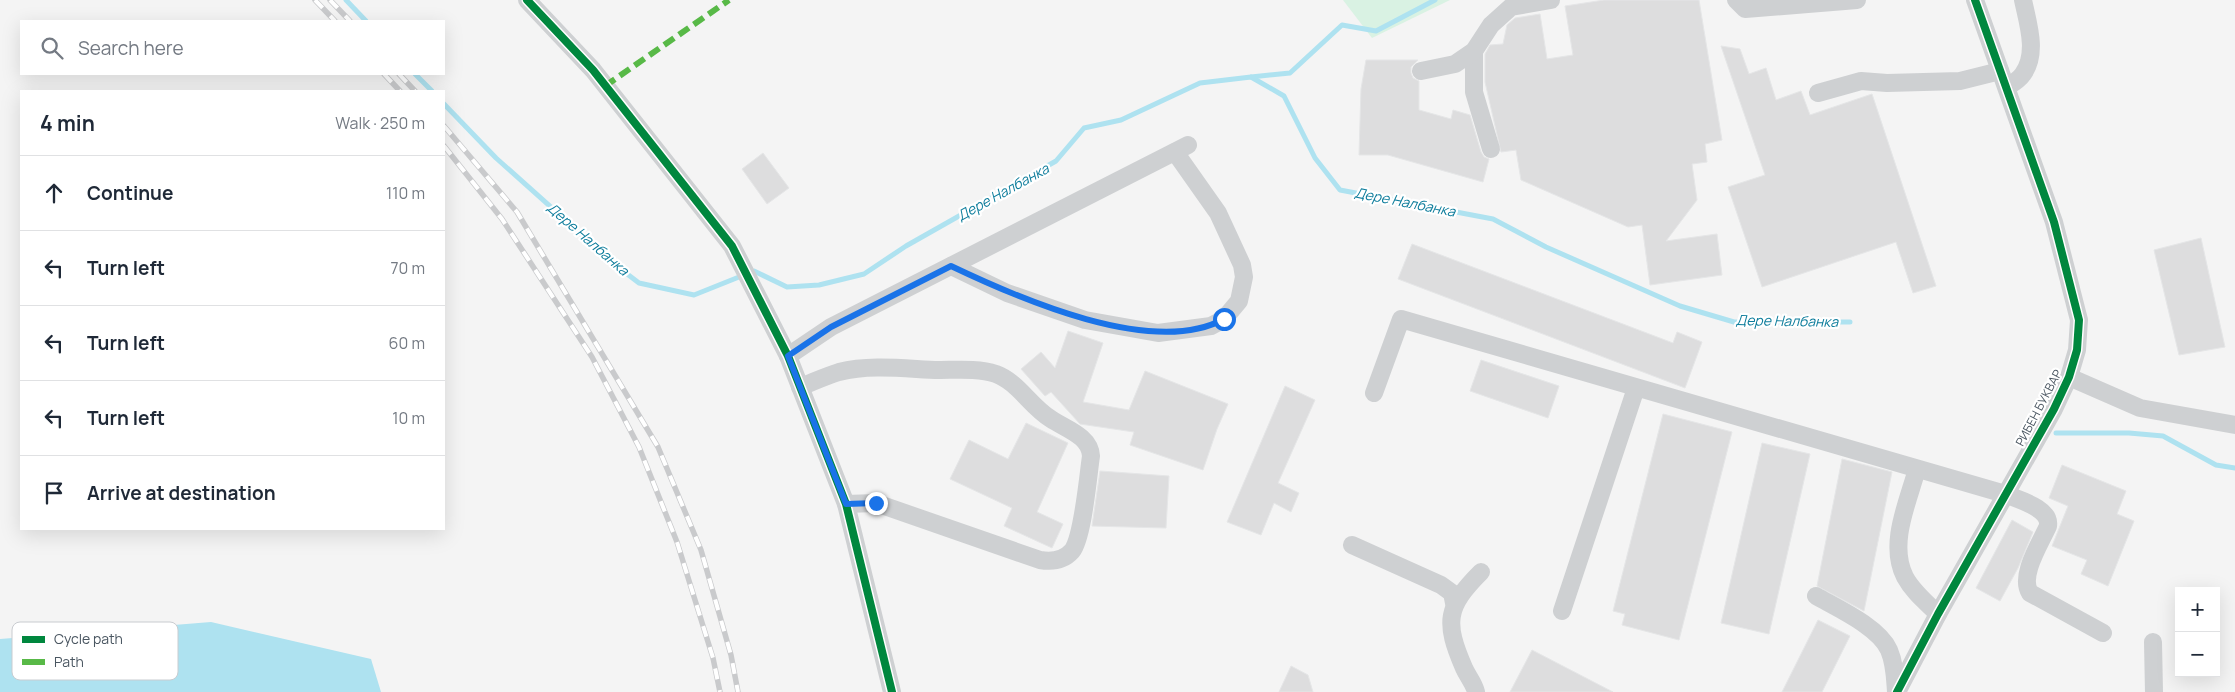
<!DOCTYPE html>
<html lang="en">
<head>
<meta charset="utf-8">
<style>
  body { margin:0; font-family:Manrope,sans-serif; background:#f2f2f3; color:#1f2937 }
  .controls { position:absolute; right:15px; bottom:15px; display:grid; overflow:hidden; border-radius:0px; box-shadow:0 5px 20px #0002 }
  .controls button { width:45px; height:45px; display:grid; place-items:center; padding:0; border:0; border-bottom:1px solid #e0e1e3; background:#fff; color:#1f2937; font:25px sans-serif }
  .stop { position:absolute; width:15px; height:15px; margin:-11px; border:4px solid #1a73e8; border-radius:50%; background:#fff }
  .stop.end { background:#1a73e8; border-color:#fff; box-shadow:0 1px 5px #0008 }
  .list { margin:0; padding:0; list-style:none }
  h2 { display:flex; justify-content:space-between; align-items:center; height:65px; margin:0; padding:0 20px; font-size:21px }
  h2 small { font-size:16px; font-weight:400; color:#747a83 }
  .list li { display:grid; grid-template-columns:32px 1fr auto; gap:15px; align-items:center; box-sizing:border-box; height:75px; padding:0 20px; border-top:1px solid #e0e1e3 }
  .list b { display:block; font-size:19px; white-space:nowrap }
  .list em { font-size:16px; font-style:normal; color:#747a83 }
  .icon { flex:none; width:28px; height:28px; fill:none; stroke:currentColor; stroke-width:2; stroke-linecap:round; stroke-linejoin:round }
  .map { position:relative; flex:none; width:2235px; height:692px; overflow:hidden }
  .search { position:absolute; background:#fff; box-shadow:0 5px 20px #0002; left:20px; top:20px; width:425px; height:55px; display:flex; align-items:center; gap:12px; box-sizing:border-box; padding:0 18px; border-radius:0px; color:#747a83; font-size:19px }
  .panel { position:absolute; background:#fff; box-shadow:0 5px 20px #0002; left:20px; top:90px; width:425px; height:440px; border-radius:0px }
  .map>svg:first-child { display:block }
</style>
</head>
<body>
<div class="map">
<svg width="2235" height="692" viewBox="0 0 2235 692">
  <rect width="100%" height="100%" fill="#f4f4f4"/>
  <path fill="#d9f2e3" d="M1343 0H1450L1372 38Z"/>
  <path fill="#aee2f0" d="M211 622 371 659 381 692H0V639Z"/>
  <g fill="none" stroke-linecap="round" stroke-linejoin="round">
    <g stroke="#aee2f0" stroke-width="5">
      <path d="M346 0 366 21"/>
      <path d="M415 74 432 91"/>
      <path d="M1251 77 1290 73 1342 25 1376 31 1435 0"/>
      <path d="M444 104 496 158 618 267 639 283 694 295 754 271 787 287 819 285 864 274 906 246 1056 161 1084 128 1121 120 1200 83 1251 77 1284 96 1315 158 1340 190 1493 219 1546 247 1680 306 1734 322H1850"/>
      <path d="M2056 433H2129L2163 436 2216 465 2235 468"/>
    </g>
  </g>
  <g fill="#ddddde" stroke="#e5e6e7">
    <path d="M1604 0H1699L1722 140 1705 144 1707 162 1692 164 1697 200 1666 241 1717 234 1722 275 1650 285 1642 225 1628 227 1521 180 1516 150 1501 152 1485 82V54L1490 45 1503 44 1507 25 1515 18 1540 14 1547 59 1573 55 1565 6Z"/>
    <path d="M1721 46 1740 49 1749 74 1766 68 1776 100 1801 91 1810 115 1872 94 1936 286 1913 293 1896 242 1762 287 1728 187 1765 175Z"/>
    <path d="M1366 60H1418L1411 67V73L1413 78 1419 81V110L1451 119 1453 110 1470 115 1481 152 1484 157 1489 159 1483 182 1388 155H1359L1361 89Z"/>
    <path d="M763 153 789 188 767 204 742 169Z"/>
    <path d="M2201 238 2225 347 2179 355 2154 250Z"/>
    <path d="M1412 244 1673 343 1677 332 1702 342 1685 388 1398 279Z"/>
    <path d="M1068 331 1103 343 1083 402 1129 410 1145 371 1228 404 1217 429 1203 470 1130 445 1134 432 1080 424 1051 392 1045 396 1021 369 1041 352 1055 368Z"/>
    <path d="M1481 360 1559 386 1548 418 1470 391Z"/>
    <path d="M1285 386 1315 400 1278 483 1299 493 1291 512 1274 503 1261 535 1227 522Z"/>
    <path d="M1663 414 1732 432 1679 640 1622 625 1625 614 1613 611Z"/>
    <path d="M1026 423 1068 443 1037 512 1063 524 1052 548 1004 526 1012 508 950 479 969 440 1008 459Z"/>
    <path d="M1762 443 1810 454 1769 634 1721 623Z"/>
    <path d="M1842 459 1892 472 1864 611 1817 586Z"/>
    <path d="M2062 465 2126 491 2117 514 2134 521 2108 586 2081 574 2087 560 2052 546 2068 506 2049 498Z"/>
    <path d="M1100 471 1169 476 1166 528 1092 526Z"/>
    <path d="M2012 520 2033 532 2018 568 2000 601 1976 588Z"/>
    <path d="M1818 620 1850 636 1822 692H1782Z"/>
    <path d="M1532 650 1613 692H1510Z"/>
    <path d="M1291 666 1308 675 1313 692H1279Z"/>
  </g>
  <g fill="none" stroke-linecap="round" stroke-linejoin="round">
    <g stroke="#ced0d2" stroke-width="18">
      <path d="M527 0 593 70 732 246 788 356 846 504 892 692"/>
      <path d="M1736 0 1745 9 1857 0"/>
      <path d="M1474 51V92L1491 149"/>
      <path d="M1421 71 1455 64 1474 51 1491 25 1511 7 1551 0"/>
      <path d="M2007 87C2012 84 2019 80 2023 74 2038 53 2028 24 2023 0"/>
      <path d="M1818 93 1861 81 1887 83 1960 81 2000 71"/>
      <path d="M951 266 1007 293 1085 320 1158 333 1211 326 1224 319 1239 301 1244 277 1242 265 1218 213 1175 152"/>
      <path d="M788 356 831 327 1188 145"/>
      <path d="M2069 377 2140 408 2235 425"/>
      <path d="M800 387C813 382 826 376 839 372 871 364 907 369 939 370 956 370 978 368 996 374 1018 382 1031 407 1051 419 1066 429 1090 436 1091 456 1088 476 1083 537 1072 551 1064 560 1052 562 1040 560L876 503 846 504"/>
      <path d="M1374 393 1401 319 2005 494C2019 500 2051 508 2048 526 2040 544 2019 576 2030 593L2103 633"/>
      <path d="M1917 469C1908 502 1888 544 1905 577 1913 592 1927 603 1938 614"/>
      <path d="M1352 545 1441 585 1452 593 1454 603"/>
      <path d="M1816 596C1837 608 1879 627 1889 650 1895 664 1895 678 1896 692"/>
      <path d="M1562 611 1636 388"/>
      <path d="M2153 642 2154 692"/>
      <path d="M1476 692C1474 683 1468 677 1464 668 1444 622 1446 607 1481 572"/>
      <path d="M1897 692 1938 614 2054 409 2069 377 2077 350 2079 320 2054 222 1975 0"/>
    </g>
    <defs>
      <g id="rail">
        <path d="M315 0 335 21"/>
        <path d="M330 0 350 21"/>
        <path d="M384 74 400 91"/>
        <path d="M399 74 415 91"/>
        <path d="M444 126 517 212 658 447 701 550 731 655 738 692"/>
        <path d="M444 146 502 219 592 357 639 447 677 542 713 658 720 692"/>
      </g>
    </defs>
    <use href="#rail" stroke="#c9cacc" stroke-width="5.5"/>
    <use href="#rail" stroke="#fff" stroke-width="4" stroke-dasharray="11" stroke-linecap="butt"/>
    <path stroke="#58b947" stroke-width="6" stroke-dasharray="12 6" stroke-linecap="butt" d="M605 86 729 0"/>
    <defs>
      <g id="cycleway">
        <path d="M527 0 593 70 732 246 788 356 846 504 892 692"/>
        <path d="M1897 692 1938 614 2054 409 2069 377 2077 350 2079 320 2054 222 1975 0"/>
      </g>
    </defs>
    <use href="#cycleway" stroke="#fff" stroke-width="11"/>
    <use href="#cycleway" stroke="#00873e" stroke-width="8"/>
  </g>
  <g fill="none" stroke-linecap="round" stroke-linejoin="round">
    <path stroke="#1a73e8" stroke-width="6" d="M876 503 846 504 788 356 831 327 951 266C1018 298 1153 358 1224 319"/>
  </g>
  <g text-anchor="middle" stroke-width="4.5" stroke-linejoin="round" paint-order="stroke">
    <g font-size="12" fill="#4a5661" stroke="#fff">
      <text transform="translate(2039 408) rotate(-62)" y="4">РИБЕН БУКВАР</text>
    </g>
    <g font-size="14" font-style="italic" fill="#0c7c9b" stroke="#fff">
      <text transform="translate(1003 192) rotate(-29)" y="5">Дере Налбанка</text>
      <text transform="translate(1405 202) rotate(11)" y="5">Дере Налбанка</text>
      <text transform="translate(588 239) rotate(41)" y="5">Дере Налбанка</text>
      <text transform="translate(1787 321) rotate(1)" y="5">Дере Налбанка</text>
    </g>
  </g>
  <rect x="12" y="622" width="166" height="58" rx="8" fill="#fff" stroke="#c9ccd0" stroke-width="1"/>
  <rect x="22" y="636" width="23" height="7" fill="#00873e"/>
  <rect x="22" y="659" width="23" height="6" fill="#58b947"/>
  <g font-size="14" fill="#4a5661">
    <text x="54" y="644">Cycle path</text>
    <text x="54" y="667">Path</text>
  </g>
</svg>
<div class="controls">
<button>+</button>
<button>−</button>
</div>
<div class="stop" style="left:1224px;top:319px"></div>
<div class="stop end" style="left:876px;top:503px"></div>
<div class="search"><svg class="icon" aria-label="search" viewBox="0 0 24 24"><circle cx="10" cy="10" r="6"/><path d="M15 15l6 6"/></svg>Search here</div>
<section class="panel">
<h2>4 min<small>Walk · 250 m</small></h2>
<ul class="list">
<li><svg class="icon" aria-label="ahead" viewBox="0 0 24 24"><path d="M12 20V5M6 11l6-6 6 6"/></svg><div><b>Continue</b></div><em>110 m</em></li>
<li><svg class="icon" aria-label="left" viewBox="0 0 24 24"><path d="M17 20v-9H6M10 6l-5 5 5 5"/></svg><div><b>Turn left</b></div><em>70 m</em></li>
<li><svg class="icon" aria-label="left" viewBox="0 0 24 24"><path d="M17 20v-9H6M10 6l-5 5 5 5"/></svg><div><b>Turn left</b></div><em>60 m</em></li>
<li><svg class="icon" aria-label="left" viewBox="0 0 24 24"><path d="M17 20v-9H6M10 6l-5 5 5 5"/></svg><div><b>Turn left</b></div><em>10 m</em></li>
<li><svg class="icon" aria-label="arrive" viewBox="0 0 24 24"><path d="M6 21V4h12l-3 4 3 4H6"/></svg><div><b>Arrive at destination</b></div></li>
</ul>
</section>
</div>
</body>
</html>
